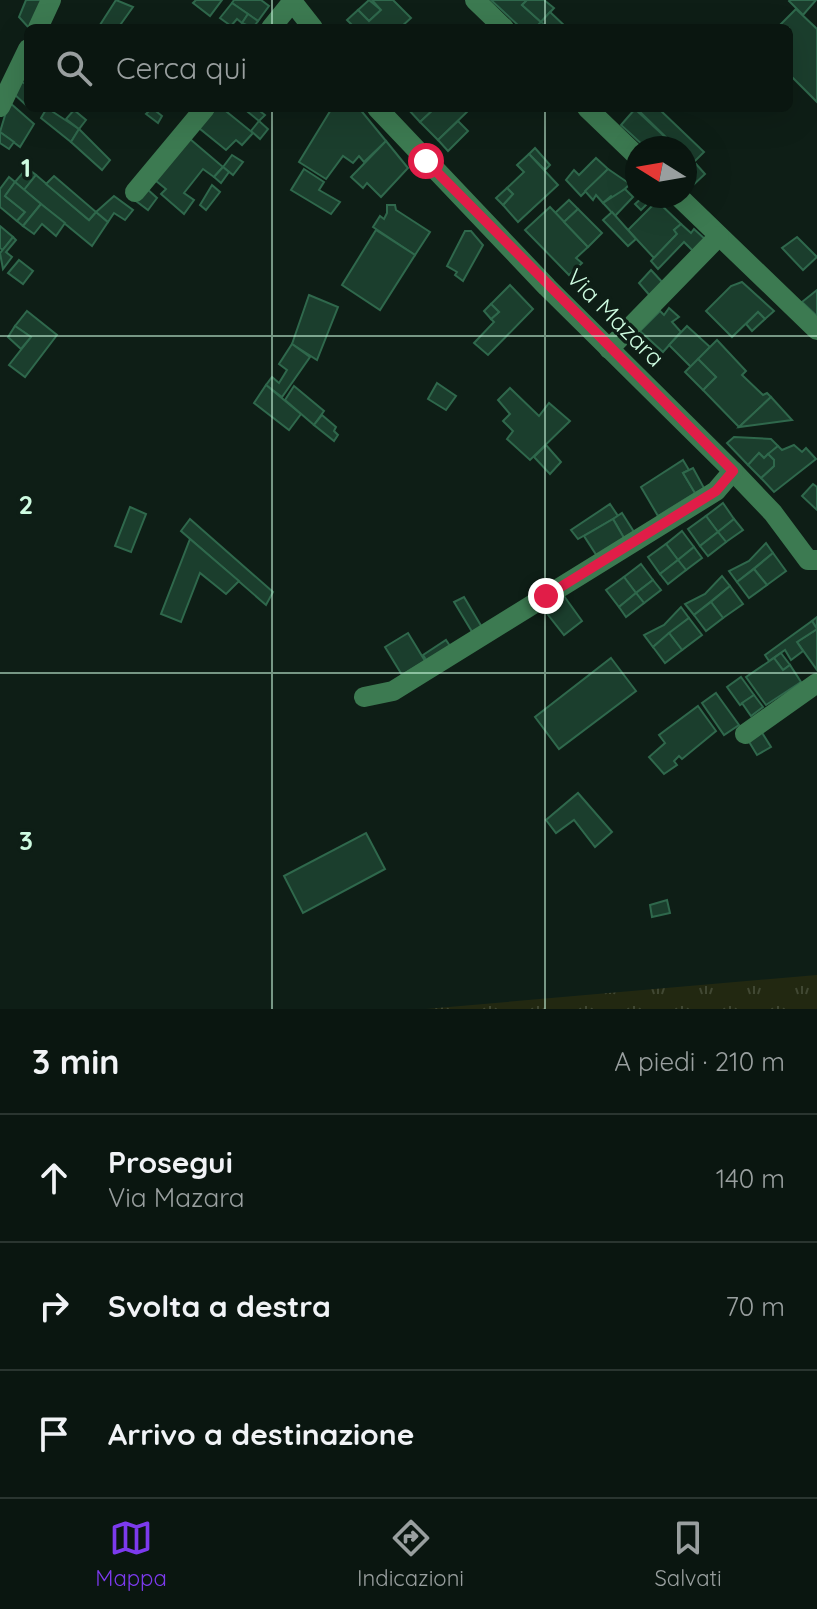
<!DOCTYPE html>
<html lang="it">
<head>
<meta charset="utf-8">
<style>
  body { margin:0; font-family:Quicksand,sans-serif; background:#131f19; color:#f1f3f6 }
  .compass { position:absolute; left:625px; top:136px; width:72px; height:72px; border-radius:50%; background:#0a1610; box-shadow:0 8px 32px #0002; rotate:281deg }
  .stop { position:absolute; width:24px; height:24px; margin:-18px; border:6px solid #e11d48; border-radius:50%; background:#fff }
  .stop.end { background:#e11d48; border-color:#fff; box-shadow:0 2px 8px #0008 }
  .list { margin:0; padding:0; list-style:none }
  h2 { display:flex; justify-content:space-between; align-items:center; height:104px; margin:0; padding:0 32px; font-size:34px }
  h2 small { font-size:26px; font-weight:400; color:#999f9f }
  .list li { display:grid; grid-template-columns:52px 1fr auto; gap:24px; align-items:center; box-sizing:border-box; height:128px; padding:0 32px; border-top:2px solid #2a3530 }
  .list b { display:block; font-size:30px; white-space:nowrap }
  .list p { margin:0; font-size:26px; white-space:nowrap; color:#999f9f }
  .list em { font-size:26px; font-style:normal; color:#999f9f }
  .icon { flex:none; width:44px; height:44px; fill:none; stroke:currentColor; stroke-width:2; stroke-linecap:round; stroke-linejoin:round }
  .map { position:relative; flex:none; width:817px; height:1009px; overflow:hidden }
  .search { position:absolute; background:#0a1610; box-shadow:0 8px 32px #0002; left:24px; right:24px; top:24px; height:88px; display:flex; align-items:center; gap:20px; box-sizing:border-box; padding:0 28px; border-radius:12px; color:#999f9f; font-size:30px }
  .sheet { height:488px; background:#0a1610 }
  nav { display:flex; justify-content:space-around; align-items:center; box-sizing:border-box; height:112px; border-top:2px solid #2a3530; background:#0a1610; font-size:22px; color:#999f9f }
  nav a { display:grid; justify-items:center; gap:4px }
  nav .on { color:#7c3aed }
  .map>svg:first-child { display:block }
</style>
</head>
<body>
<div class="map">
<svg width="817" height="1009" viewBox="0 0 817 1009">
  <defs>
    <pattern id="grass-tufts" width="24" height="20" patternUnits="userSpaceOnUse" patternTransform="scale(2)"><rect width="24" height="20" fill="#222811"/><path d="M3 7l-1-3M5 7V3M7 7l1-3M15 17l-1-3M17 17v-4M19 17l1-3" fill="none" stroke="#414833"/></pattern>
  </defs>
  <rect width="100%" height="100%" fill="#0e1e16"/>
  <path fill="url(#grass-tufts)" d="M817 975V1009H426Z"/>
  <g fill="#1b3e2d" stroke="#2f684c" stroke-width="2">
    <path d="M26 0H44L29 28 19 17Z"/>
    <path d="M116 0 133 7 118 28H98Z"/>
    <path d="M196 0H222L210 16 193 3Z"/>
    <path d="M234 0H261L269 6 258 21 232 3Z"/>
    <path d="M369 0 381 10 369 21 358 10Z"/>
    <path d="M372 0H393L411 18 400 28H355L347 20 358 10 369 21 381 10Z"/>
    <path d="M491 0H527L522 5 541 22 535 28H521Z"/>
    <path d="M527 0H544L554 8 541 22 522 5Z"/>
    <path d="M816 0 803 15 789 1 790 0Z"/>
    <path d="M232 3 248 14 242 23 237 19 231 26 220 18Z"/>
    <path d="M796 9 817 29V102L789 74V28H777Z"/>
    <path d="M550 12 567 28H548L541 22Z"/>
    <path d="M248 14 258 21 253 28 242 23Z"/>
    <path d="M18 80 28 85V107L13 93Z"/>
    <path d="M9 102 34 124 20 147 0 132Z"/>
    <path d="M47 108 79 129 71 142 41 118Z"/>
    <path d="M152 108 162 116 158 123 146 114Z"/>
    <path d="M216 108H222L253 133 242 145 236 140 226 150 199 128Z"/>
    <path d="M243 108H256L265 115 259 121Z"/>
    <path d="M332 108H359L386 141 364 162 359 156 353 163 343 156 326 179 299 162Z"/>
    <path d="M407 108H435L420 122Z"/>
    <path d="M435 108H471L438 140 420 122Z"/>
    <path d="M636 108H658L704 152 693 163 685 156V148H677Z"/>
    <path d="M635 109 677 148H646L621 125Z"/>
    <path d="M74 110 86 120 79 129 66 119Z"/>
    <path d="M259 121 268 129 260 139 251 131Z"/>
    <path d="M458 121 468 131 448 151 438 140Z"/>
    <path d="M79 129 110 160 102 170 71 142Z"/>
    <path d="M0 132 14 142 9 149 0 143Z"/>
    <path d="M190 139 223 167 214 177 203 169 184 193 194 200 184 214 161 194 166 189 155 180Z"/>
    <path d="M386 141 408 168 381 197 367 183 363 188 351 177Z"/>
    <path d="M535 148 550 165 545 170 529 154Z"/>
    <path d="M529 154 558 185 518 222 503 205 513 194 507 188 524 172 517 165Z"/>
    <path d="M232 155 243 162 233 175 223 167Z"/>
    <path d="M596 158 608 169 581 196 566 180 574 170 579 175Z"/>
    <path d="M696 164 705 174 690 188 685 175Z"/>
    <path d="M223 167 229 172 221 183 214 177Z"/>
    <path d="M27 168 36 175 24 190 15 182Z"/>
    <path d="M304 169 324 182 319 190 340 202 331 214 291 190Z"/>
    <path d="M608 169 630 184 614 199 611 196 603 203 596 195 593 200 585 191Z"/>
    <path d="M36 175 89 220 96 212 108 222 92 246 24 190Z"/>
    <path d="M54 176 96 212 89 220 46 184Z"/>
    <path d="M9 177 15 182 5 196 25 212 17 221 0 207V189Z"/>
    <path d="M15 182 41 204 23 226 17 221 25 212 5 196Z"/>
    <path d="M212 185 220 192 206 210 200 205Z"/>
    <path d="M146 188 157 198 148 210 136 201Z"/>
    <path d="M507 188 513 194 503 205 496 198Z"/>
    <path d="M625 189 633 197 615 216 603 203Z"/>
    <path d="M114 196 133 210 125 220 114 213 108 222 96 212Z"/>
    <path d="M644 196H655L641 210 635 204Z"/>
    <path d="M569 200 578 209 564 222 555 213Z"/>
    <path d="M657 201 681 224 674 230 677 234 654 258 628 230Z"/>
    <path d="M41 204 65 223 56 236 42 224 34 234 23 226Z"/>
    <path d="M387 205H395L396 210 430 232 415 255 373 227 380 216 384 219 387 213Z"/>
    <path d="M550 207 588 247 576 258 582 263 569 275 525 230Z"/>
    <path d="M578 209 602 233 588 247 564 222Z"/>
    <path d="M612 212 636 239 628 246 603 220Z"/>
    <path d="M681 224 691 233 694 229 706 240 694 252 684 242 658 269 651 261 677 234 674 230Z"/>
    <path d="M0 226 13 237 3 250 0 248Z"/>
    <path d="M376 230 415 255 380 310 342 285Z"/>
    <path d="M465 231H471L483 245 463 281 455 275 457 272 447 266Z"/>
    <path d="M13 237 16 240 6 252 12 257 3 269 0 253Z"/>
    <path d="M797 237 817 257 803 270 782 248Z"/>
    <path d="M19 260 33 271 23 284 8 273Z"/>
    <path d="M651 270 664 284 651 297 639 283Z"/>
    <path d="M742 282 774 311 765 319 758 312 732 337 706 311 731 286Z"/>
    <path d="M510 285 533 309 488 355 474 343 494 322 491 319 499 312 491 304Z"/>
    <path d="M817 290V316L802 302Z"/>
    <path d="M309 295 338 307 317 360 292 344Z"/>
    <path d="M491 304 499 312 491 319 484 311Z"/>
    <path d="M669 308 679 317 672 322 681 332 663 352 640 331 660 311 664 315Z"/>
    <path d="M27 311 57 335 25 377 9 365 31 337 15 326Z"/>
    <path d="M758 312 765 319 752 331 746 324Z"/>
    <path d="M15 326 31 337 21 349 8 337Z"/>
    <path d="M687 326 710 347 691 367 669 345Z"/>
    <path d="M717 340 746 371 742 375 763 395 767 393 771 397 739 427 703 390 716 377 698 359Z"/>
    <path d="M292 344 310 357 282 397 266 385 272 377 279 383 287 370 279 364Z"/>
    <path d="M698 359 716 377 703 390 685 372Z"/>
    <path d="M437 383 456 396 446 410 428 399Z"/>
    <path d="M266 385 301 414 289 430 254 403Z"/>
    <path d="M294 386 324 411 314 425 285 400Z"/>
    <path d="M510 388 539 416 549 403 570 421 530 460 507 439 513 431 503 421 510 414 498 400Z"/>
    <path d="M771 397 792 420 739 427Z"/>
    <path d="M322 415 336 427 334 431 338 435 334 441 314 425Z"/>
    <path d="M734 437 771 439 778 446 764 458 759 453 748 465 727 443Z"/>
    <path d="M546 445 561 462 550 474 534 457Z"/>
    <path d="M794 445 802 452 806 448 816 459 774 492 761 478 774 466V460L768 454 778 446 782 450Z"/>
    <path d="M759 453 764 458 768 454 774 460V466L761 478 748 465Z"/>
    <path d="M683 460 689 470 683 473 695 493 658 516 641 487Z"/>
    <path d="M693 468 704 488 695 493 683 473Z"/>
    <path d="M813 484 817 487V510L802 496Z"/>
    <path d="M723 503 734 519 718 532 706 516Z"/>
    <path d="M610 504 618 516 578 539 571 530Z"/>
    <path d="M130 507 146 514 131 552 115 546Z"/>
    <path d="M622 513 634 532 624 538 613 519Z"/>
    <path d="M706 516 718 532 700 546 688 529Z"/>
    <path d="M190 519 273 592 266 605 181 531Z"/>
    <path d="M613 519 624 538 597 556 584 536Z"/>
    <path d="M734 519 743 530 726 542 718 532Z"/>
    <path d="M682 531 694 547 678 560 666 544Z"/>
    <path d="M718 532 726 542 708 556 700 546Z"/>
    <path d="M190 539 239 581 226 594 200 573 181 622 161 614Z"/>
    <path d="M766 543 773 553 737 582 729 571 749 561Z"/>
    <path d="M666 544 678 560 660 574 648 557Z"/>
    <path d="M694 547 702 558 686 570 678 560Z"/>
    <path d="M773 553 786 571 767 585 754 569Z"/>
    <path d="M678 560 686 570 668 584 660 574Z"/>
    <path d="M641 564 653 580 636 593 624 577Z"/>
    <path d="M754 569 767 585 749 598 737 582Z"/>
    <path d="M722 576 730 586 694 615 685 604 705 594Z"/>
    <path d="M624 577 636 593 619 607 606 590Z"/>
    <path d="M653 580 661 590 644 603 636 593Z"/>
    <path d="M730 586 743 604 723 618 711 602Z"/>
    <path d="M636 593 644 603 626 617 619 607Z"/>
    <path d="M564 596 582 621 564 635 545 611Z"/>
    <path d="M464 597 483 629 474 635 454 602Z"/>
    <path d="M711 602 723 618 706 631 694 615Z"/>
    <path d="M681 607 689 618 653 647 644 635 664 625Z"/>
    <path d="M817 617V670L797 642 817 629 812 621Z"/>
    <path d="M689 618 702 635 682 650 669 633Z"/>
    <path d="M812 621 817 629 797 642 803 651 791 660 785 650 769 661 765 655Z"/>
    <path d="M408 633 425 661 402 675 385 647Z"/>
    <path d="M669 633 682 650 665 663 653 647Z"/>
    <path d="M446 640 452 649 428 663 423 655Z"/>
    <path d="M781 653 790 665 783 670 774 658Z"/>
    <path d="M611 658 636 691 559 749 535 717Z"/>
    <path d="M774 658 783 670 790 665 801 682 766 705 746 677Z"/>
    <path d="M741 677 754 695 740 705 727 687Z"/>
    <path d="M716 693 739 725 724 735 702 703Z"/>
    <path d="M754 695 763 707 751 716 742 703Z"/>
    <path d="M698 706 716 731 682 759 679 756 674 761 677 765 664 774 649 757 665 743 659 735Z"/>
    <path d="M761 731 771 747 757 755 748 740Z"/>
    <path d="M578 793 612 832 595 847 574 820 556 833 546 820Z"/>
    <path d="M366 833 385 869 303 913 284 876Z"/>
    <path d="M667 900 670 913 652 917 650 905Z"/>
  </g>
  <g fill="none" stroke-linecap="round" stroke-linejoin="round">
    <g stroke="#3c7a51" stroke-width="20">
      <path d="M291 0 313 28"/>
      <path d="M475 0 504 28"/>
      <path d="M38 28 51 0"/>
      <path d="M271 28 292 2"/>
      <path d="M0 107 28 49"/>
      <path d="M377 108 547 287 733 471 773 513 808 560H817"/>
      <path d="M587 108 637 156"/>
      <path d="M135 192 205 108"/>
      <path d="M678 196 817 330"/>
      <path d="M609 349 719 236"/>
      <path d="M364 697 393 691 716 491 733 471"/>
      <path d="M745 734 817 683"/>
    </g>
  </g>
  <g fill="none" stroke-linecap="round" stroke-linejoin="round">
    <path stroke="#e11d48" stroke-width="10" d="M426 161 733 471 716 491 546 596"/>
  </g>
  <path fill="none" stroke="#cefce1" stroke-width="2" stroke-opacity="0.55" d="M272 0V28M545 0V28M272 108V1009M545 108V1009M0 336H817M0 673H817"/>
  <g text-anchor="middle" stroke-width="7" stroke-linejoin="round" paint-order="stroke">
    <g font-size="24" fill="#cefce1" stroke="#0e1e16">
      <text transform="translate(615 318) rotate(45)" y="8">Via Mazara</text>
    </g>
  </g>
  <g font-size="26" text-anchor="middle" font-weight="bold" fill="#cefce1" stroke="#0e1e16" stroke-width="7" stroke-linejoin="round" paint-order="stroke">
    <text x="26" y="177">1</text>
    <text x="26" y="514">2</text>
    <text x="26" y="850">3</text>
  </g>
</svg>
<svg class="compass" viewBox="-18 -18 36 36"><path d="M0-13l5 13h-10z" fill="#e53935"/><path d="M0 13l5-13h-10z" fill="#999f9f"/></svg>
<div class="stop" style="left:426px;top:161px"></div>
<div class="stop end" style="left:546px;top:596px"></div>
<div class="search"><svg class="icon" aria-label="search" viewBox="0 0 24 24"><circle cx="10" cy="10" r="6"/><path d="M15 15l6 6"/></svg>Cerca qui</div>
</div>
<section class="sheet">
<h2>3 min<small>A piedi · 210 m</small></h2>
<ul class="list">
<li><svg class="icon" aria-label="ahead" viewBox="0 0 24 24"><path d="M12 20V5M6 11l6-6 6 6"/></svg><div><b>Prosegui</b><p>Via Mazara</p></div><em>140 m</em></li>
<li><svg class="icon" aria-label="right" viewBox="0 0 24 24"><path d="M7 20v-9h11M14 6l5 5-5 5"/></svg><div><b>Svolta a destra</b></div><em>70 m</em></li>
<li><svg class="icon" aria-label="arrive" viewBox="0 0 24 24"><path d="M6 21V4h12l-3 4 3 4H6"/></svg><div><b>Arrivo a destinazione</b></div></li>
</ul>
</section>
<nav>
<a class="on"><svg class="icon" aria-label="map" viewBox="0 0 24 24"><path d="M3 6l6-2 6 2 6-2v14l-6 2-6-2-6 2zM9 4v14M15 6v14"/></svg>Mappa</a>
<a><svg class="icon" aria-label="directions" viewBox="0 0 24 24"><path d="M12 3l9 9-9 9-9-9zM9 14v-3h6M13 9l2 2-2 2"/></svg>Indicazioni</a>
<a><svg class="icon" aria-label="saved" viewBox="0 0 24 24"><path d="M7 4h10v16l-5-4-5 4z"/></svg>Salvati</a>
</nav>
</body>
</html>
